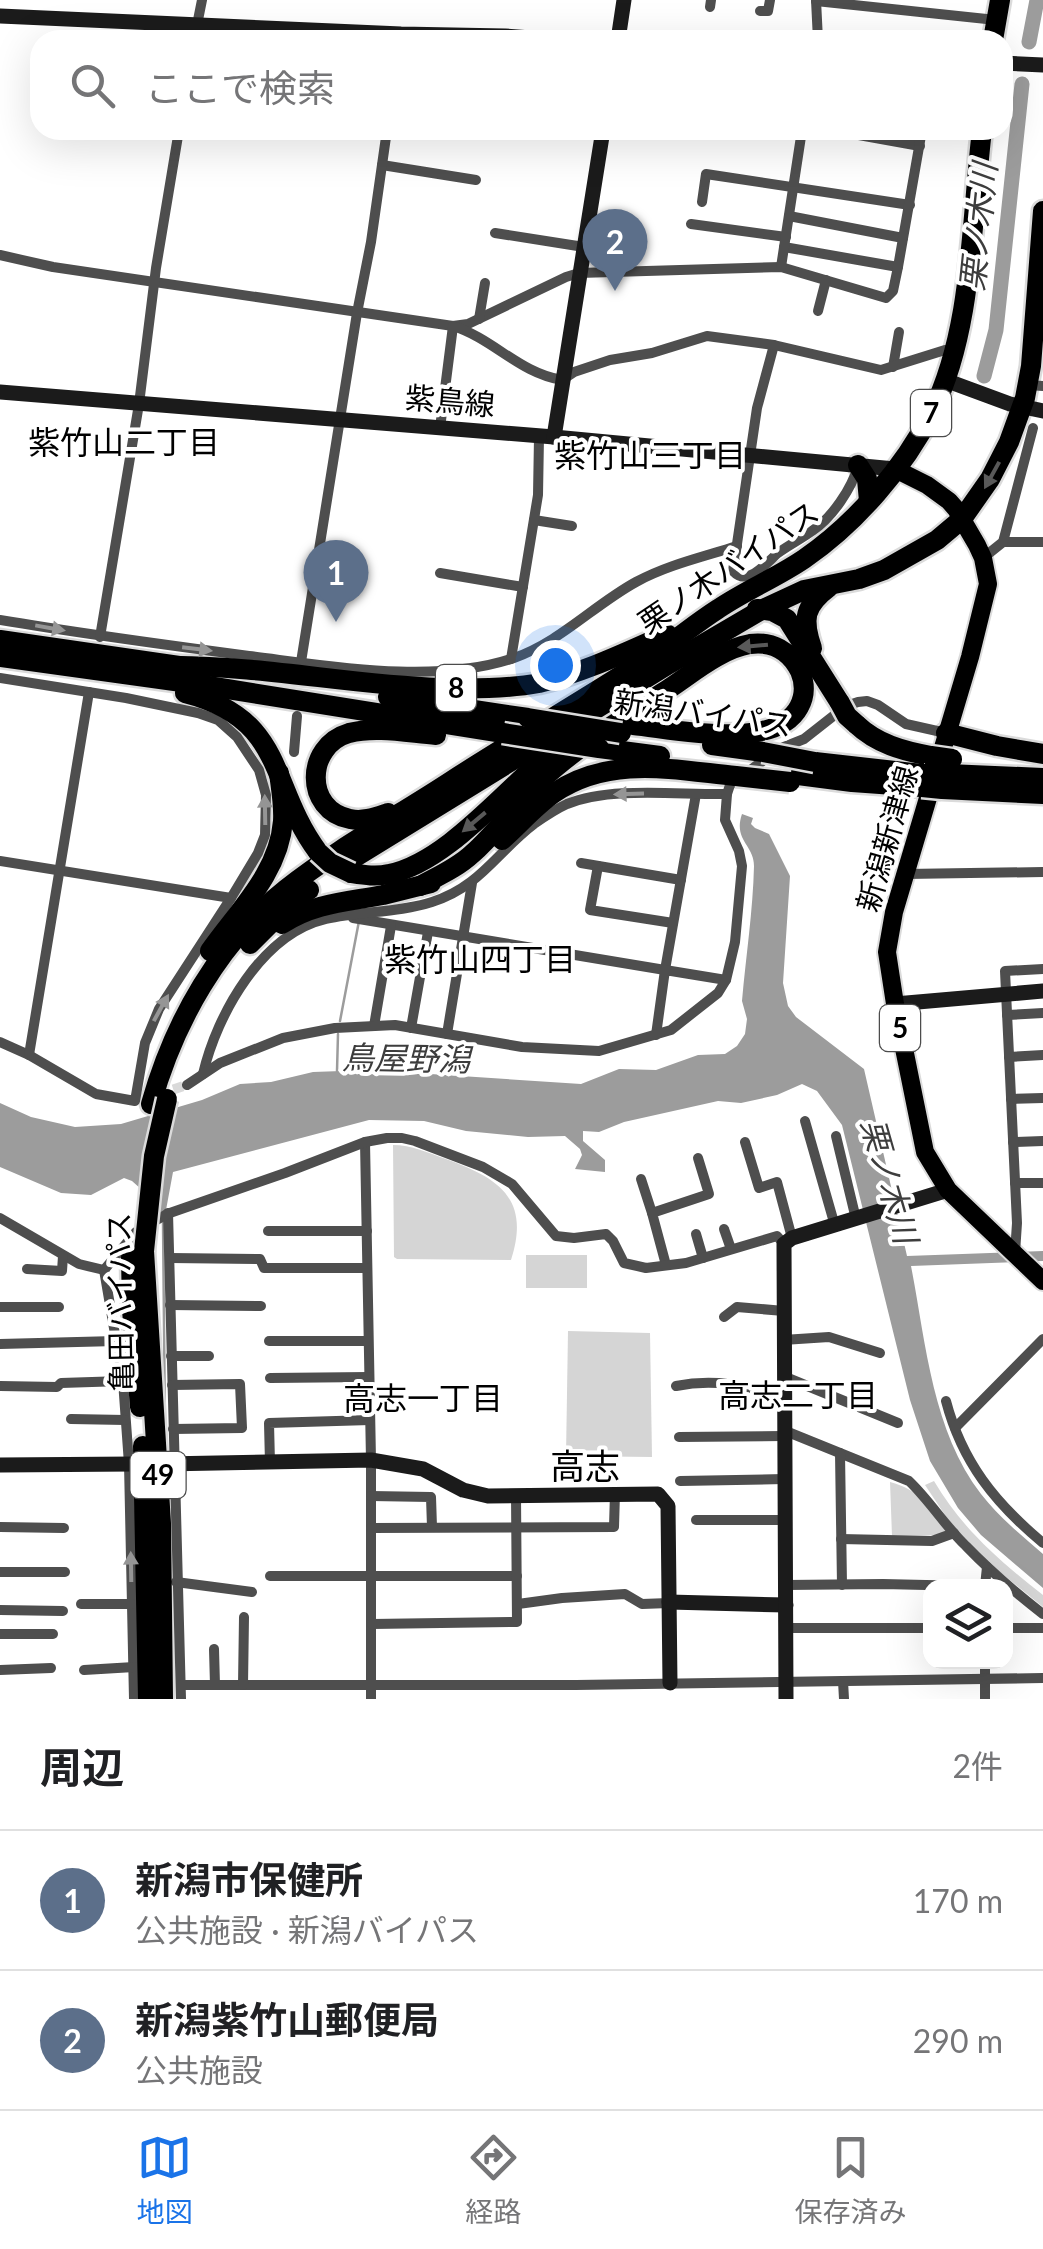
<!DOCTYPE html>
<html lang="ja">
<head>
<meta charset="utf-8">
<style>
  body { margin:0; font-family:Lato,"Noto Sans JP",sans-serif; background:#f2f2f2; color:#202124 }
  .controls { position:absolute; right:30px; bottom:30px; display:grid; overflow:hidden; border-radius:20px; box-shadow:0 10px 40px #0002 }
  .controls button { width:90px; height:90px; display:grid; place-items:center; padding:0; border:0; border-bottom:2px solid #e0e0e0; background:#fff; color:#202124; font:50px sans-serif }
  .you { position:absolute; left:555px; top:665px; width:35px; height:35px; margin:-25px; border:8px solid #fff; border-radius:50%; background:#1a73e8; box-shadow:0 0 0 15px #1a73e833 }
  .badge { display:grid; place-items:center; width:65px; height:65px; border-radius:50%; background:#1a73e8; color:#fff; font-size:32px; font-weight:700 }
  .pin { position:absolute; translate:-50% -82px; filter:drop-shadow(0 2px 5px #0008) }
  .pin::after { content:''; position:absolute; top:52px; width:35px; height:30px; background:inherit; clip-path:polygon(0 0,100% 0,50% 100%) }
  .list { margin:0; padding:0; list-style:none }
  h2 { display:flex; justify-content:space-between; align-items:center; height:130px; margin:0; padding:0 40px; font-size:42px }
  h2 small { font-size:32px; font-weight:400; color:#757577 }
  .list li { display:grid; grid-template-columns:65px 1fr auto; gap:30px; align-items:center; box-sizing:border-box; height:140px; padding:0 40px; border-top:2px solid #e0e0e0 }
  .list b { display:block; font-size:38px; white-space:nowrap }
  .list p { margin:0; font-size:32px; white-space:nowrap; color:#757577 }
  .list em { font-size:32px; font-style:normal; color:#757577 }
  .icon { flex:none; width:55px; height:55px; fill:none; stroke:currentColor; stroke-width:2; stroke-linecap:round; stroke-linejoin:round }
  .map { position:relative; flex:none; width:1043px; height:1699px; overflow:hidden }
  .search { position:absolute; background:#fff; box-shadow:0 10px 40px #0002; left:30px; right:30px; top:30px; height:110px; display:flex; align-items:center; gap:25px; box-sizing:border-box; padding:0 35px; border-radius:30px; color:#757577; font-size:38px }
  .sheet { height:410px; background:#fff }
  nav { display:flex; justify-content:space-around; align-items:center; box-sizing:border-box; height:140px; border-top:2px solid #e0e0e0; background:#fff; font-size:28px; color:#757577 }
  nav a { display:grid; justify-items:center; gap:5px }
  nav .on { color:#1a73e8 }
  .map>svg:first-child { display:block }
</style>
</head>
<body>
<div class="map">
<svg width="1043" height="1699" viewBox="0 0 1043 1699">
  <rect width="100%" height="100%" fill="#fff"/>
  <g fill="#d5d5d5">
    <path d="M393 1145C411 1145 429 1153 446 1159 498 1178 531 1198 511 1260L397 1259 394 1257Z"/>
    <rect x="526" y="1255" width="61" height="33"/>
    <path d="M568 1331 650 1333 652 1457 566 1456Z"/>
    <path d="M934 1481C962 1529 1001 1562 1043 1595V1607L989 1563 949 1521 925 1485Z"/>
    <path d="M890 1482C920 1490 928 1506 946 1529L942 1535 892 1536Z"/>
  </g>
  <path fill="#9c9c9c" d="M742 814 753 818 751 824 755 828 769 834 790 876 783 983 788 1006 796 1017 864 1069 907 1256 1043 1251V1261L911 1266C926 1343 932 1430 981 1494 999 1517 1021 1535 1043 1554V1588L981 1535 958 1508 930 1461 910 1400 842 1125 817 1091 802 1084 777 1095 741 1103 718 1101 624 1122 599 1132 583 1131V1141L605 1160V1172L575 1169 582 1155 580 1149 565 1136 528 1137 466 1131 424 1121 369 1120 173 1172 166 1210 160 1213V1206L132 1181 124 1178 91 1195 61 1193 0 1167V1103L31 1117 75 1127 121 1124 202 1100 240 1084 271 1082 313 1072 370 1070 581 1084 619 1069 656 1070 698 1055 725 1054 737 1046 745 1034 747 1019 742 1001C746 956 753 910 754 866 754 845 733 840 742 814Z"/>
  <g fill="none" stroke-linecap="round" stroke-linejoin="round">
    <g stroke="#9c9c9c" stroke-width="2.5">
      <path d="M340 1021 359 921"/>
      <path d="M337 1071 338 1034"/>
      <path d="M163 1221 165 1428"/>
    </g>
    <g stroke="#9c9c9c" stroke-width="15">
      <path d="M1029 42 1037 0"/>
      <path d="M984 376 996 330 1022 84"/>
    </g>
    <path stroke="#d9d9d9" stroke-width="10" stroke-dasharray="10 5" stroke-linecap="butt" d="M159 1094 187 1085"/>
    <defs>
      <path id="primary" d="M895 469 927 485 949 501 956 509 977 545 983 558 988 584 970 657 894 912 887 952 895 1004 925 1152 948 1190 1043 1281"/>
      <g id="highway">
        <path d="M993 40 1000 0"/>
        <path d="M858 465 867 479 869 501"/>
        <path d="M757 609 772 611 787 619 840 703"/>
        <path d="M0 640 186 667"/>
        <path d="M812 648C802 619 804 606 829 587"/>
        <path d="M0 657 196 684 503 733"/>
        <path d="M175 666C264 666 351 685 440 688 473 689 507 689 539 683 583 673 626 652 667 634"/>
        <path d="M185 693C287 719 268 785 318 852"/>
        <path d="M388 697 528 718"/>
        <path d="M856 724C877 744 903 751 931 756"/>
        <path d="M946 733 997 746 1043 754"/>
        <path d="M712 745 763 752"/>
        <path d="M599 748 660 756"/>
        <path d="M815 762 922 774"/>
        <path d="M948 774 1043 778"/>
        <path d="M798 775 852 782 922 787"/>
        <path d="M942 789 1043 794"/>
        <path d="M388 813C376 817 363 822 350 819 304 810 305 746 349 733 376 726 409 733 436 735"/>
        <path d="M502 840C519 825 535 806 554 793 610 755 674 770 736 776"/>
        <path d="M349 861 669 664 763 609 804 590 859 579 884 570 937 540 962 519 990 479 1009 442 1025 398 1031 366 1043 211"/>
        <path d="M351 873C364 875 376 877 389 874 440 864 493 804 531 770 544 758 559 748 574 738"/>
        <path d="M420 886C438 876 457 868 472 854 497 832 516 804 540 781 579 745 625 717 670 688 694 672 721 649 750 644 772 641 790 651 800 671 805 683 805 696 799 707 775 752 675 729 633 725"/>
        <path d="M282 924C314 903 347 902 383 895 399 891 415 887 431 883"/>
        <path d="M250 944 294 900 309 890"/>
        <path d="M210 951C238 911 279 873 283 821 284 805 281 789 279 773"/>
        <path d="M151 1104C174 1022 219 942 286 889 338 848 396 817 451 781 515 740 580 702 644 661 670 645 693 625 718 609 746 590 776 578 804 559 855 524 904 468 932 412 973 330 971 221 982 130"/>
        <path d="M144 1251 161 1523 163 1699"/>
        <path d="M131 1257 132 1310 140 1407"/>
        <path d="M143 1446 148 1699"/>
      </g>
    </defs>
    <use href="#primary" stroke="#dbdbdb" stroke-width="22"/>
    <use href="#highway" stroke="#dbdbdb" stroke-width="25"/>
    <g stroke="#4e4e4e" stroke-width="10">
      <path d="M816 0 818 40"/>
      <path d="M816 1 996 20"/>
      <path d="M710 7 711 0"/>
      <path d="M760 11H768L770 0"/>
      <path d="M194 40 202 0"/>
      <path d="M452 130 484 135"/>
      <path d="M831 130 920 146"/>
      <path d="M961 130 981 139"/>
      <path d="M382 165 476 180"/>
      <path d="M702 202 706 174 910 205"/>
      <path d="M789 216 903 238"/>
      <path d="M691 224 786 237"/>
      <path d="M495 233 584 247"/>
      <path d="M784 247 898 267"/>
      <path d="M0 255 53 267 453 326 468 324 566 277 579 273 781 267 886 298 893 291 898 267 922 130"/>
      <path d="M781 267 802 130"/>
      <path d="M818 311 826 280"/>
      <path d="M479 319 485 283"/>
      <path d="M774 345 757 408 733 571C748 587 765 564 778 553 789 545 801 539 812 531 832 518 852 488 858 466"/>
      <path d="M893 367 899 332"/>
      <path d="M1028 385 1043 386"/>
      <path d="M440 428 453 326C494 339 519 373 562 380L574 372 610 360 652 353 707 336 774 345 881 370 945 350 954 351"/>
      <path d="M534 520 572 526"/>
      <path d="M1003 542H1043"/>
      <path d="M983 558 1003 542 1033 428"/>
      <path d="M440 573 523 587"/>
      <path d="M0 620C83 634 166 645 249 656 330 666 435 685 514 658 560 642 594 605 636 582 667 565 703 557 737 546"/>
      <path d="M100 637 139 404 156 268 179 130"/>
      <path d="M511 659 538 495 539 437"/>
      <path d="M301 662 357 313 371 242 387 130"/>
      <path d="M0 678 126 698 198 713 218 720 237 737 259 770 266 795 265 835 258 853 231 898 159 1009 145 1043 135 1101 96 1094 29 1055 0 1042"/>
      <path d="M294 752 297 716"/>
      <path d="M0 861 231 898"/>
      <path d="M581 863 681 880"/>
      <path d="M598 866 590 910 673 923"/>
      <path d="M906 874 1043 872"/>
      <path d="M353 918 665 970 696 794"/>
      <path d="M1007 1015 1043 1013"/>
      <path d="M374 1026 391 926"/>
      <path d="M411 1028 428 932"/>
      <path d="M447 1034 472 883"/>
      <path d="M656 1035 665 970 726 980"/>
      <path d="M29 1055 89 692"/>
      <path d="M1009 1057 1043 1055"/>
      <path d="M203 1074C217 1014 262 934 326 919 360 911 398 913 432 902 480 887 497 852 534 824 544 817 556 809 567 804 612 786 678 795 727 794"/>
      <path d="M187 1085 220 1063 283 1038 335 1028 395 1025 522 1047 599 1051 671 1030 718 993 726 980 735 942 742 866 739 851 725 820 727 794 730 785 779 749 804 739 846 706 858 702 867 701 878 705 906 724 946 733"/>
      <path d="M1011 1099 1043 1098"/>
      <path d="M805 1121 835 1226"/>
      <path d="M836 1136 856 1219"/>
      <path d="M365 1142 371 1460V1699"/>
      <path d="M745 1142 759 1188 777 1182 792 1238"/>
      <path d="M1013 1142 1043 1141"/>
      <path d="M641 1179 652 1213"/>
      <path d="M1015 1183H1043"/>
      <path d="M168 1213 181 1699"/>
      <path d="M0 1218 79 1264 104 1270"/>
      <path d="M724 1229 731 1249"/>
      <path d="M268 1231H367"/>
      <path d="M696 1234 703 1258"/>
      <path d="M1015 1253 1017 1223 1005 971 1043 969"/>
      <path d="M170 1258 260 1259 264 1268H367"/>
      <path d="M666 1265 652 1213 709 1194 698 1158"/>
      <path d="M27 1269 62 1271 63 1256"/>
      <path d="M104 1270 136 1232 167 1214 285 1173 365 1142 387 1138H402L415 1141 483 1167 512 1184 556 1236 574 1238 606 1234 613 1241 624 1263 646 1268 686 1263 777 1236 784 1244"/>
      <path d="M104 1270 123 1381 129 1464 134 1699"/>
      <path d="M170 1305 261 1306"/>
      <path d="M0 1307H59"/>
      <path d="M724 1317 737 1307 784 1311"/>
      <path d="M783 1340 829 1337 880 1353"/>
      <path d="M269 1341H368"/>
      <path d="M0 1344 116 1341"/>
      <path d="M171 1356H209"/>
      <path d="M783 1376 898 1423"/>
      <path d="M270 1378 369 1377"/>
      <path d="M172 1385 240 1384 242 1428 173 1429"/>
      <path d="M0 1386 57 1387 61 1383 123 1381"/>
      <path d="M676 1386C716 1378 745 1386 783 1396"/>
      <path d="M946 1401C962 1462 995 1503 1043 1543"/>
      <path d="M71 1419 125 1420"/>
      <path d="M955 1428 1043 1339"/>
      <path d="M783 1430 909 1481C930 1501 945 1526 966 1546 990 1571 1016 1593 1043 1614"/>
      <path d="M679 1437 783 1436"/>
      <path d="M840 1453 842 1585"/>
      <path d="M270 1463 269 1423 370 1420"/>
      <path d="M680 1481 784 1479"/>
      <path d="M371 1496 431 1497 432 1527"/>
      <path d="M696 1520H785"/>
      <path d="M0 1527 64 1528"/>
      <path d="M371 1528 614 1527 615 1493"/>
      <path d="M841 1539 932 1541 954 1533"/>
      <path d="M0 1572H65"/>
      <path d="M270 1576H517"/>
      <path d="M176 1582 252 1592"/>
      <path d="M786 1585 883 1584 969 1586"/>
      <path d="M985 1586 987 1567"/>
      <path d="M81 1604H132"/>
      <path d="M518 1604 562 1598 625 1594 642 1604 669 1603"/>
      <path d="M0 1610 63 1611"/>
      <path d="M372 1624 517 1622 516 1495"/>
      <path d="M786 1628H930"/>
      <path d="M1006 1628H1043"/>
      <path d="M0 1634H53"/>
      <path d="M214 1649 215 1685"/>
      <path d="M985 1662V1699"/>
      <path d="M0 1670 51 1668"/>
      <path d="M84 1670 134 1667"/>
      <path d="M843 1681 844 1699"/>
      <path d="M181 1685H576L1043 1678"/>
      <path d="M243 1685 244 1617"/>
    </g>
    <g stroke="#1b1b1b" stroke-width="15">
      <path d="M0 16 401 34 505 36 558 40"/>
      <path d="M618 40 624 0"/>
      <path d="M1003 63 1043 65"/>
      <path d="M945 380 1010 404 1043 411"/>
      <path d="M0 392 554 437 895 469"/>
      <path d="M554 437 603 130"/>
      <path d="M895 1004 1043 991"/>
      <path d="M164 1464 371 1460 423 1469 463 1490 488 1496 658 1494 668 1506 670 1683"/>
      <path d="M0 1465 134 1464"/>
      <path d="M669 1602 786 1605"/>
      <path d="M786 1699 784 1244 792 1238 948 1190"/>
    </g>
    <use href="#primary" stroke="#000" stroke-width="18"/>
    <use href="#highway" stroke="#000" stroke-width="20"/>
    <defs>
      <g id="highway-bridge">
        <path d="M840 703 847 716 856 724"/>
        <path d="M528 718 621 733"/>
        <path d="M503 733 599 748"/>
        <path d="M763 752 815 762"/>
        <path d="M931 756 952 759"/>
        <path d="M924 774H948"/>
        <path d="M736 776 790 782"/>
        <path d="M922 787 942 789"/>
        <path d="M318 852 330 863 351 873"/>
        <path d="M144 1251 154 1156 167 1099"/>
      </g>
    </defs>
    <use href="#highway-bridge" stroke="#dbdbdb" stroke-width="25" stroke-linecap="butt"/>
    <use href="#highway-bridge" stroke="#000" stroke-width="20"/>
  </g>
  <defs><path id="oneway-solid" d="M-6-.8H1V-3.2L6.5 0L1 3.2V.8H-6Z" transform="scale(2.5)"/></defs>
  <g fill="#595959">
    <use href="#oneway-solid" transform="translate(992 475) rotate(119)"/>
    <use href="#oneway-solid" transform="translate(753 646) rotate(175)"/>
    <use href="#oneway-solid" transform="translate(474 822) rotate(140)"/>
  </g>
  <g fill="#959595">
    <use href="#oneway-solid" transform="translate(50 628) rotate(10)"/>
    <use href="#oneway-solid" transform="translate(197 649) rotate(7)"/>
    <use href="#oneway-solid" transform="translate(629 794) rotate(178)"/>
    <use href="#oneway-solid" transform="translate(265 810) rotate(-91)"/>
    <use href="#oneway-solid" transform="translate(161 1008) rotate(-61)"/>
    <use href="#oneway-solid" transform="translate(131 1567) rotate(-91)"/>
  </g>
  <g text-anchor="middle" stroke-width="8" stroke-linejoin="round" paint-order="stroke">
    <g fill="#fff" stroke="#4c4c4c" stroke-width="2.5">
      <rect x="911" y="390" width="40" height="46" rx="8"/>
      <rect x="436" y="665" width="40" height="46" rx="8"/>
      <rect x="880" y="1005" width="40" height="46" rx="8"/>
      <rect x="130.5" y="1452" width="55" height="46" rx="8"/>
    </g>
    <g font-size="28" font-weight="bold" fill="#000">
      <text x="931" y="423">7</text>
      <text x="456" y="698">8</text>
      <text x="900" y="1038">5</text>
      <text x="158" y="1485">49</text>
    </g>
    <g font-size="30" fill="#000" stroke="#fff">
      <text transform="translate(450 402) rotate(5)" y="10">紫鳥線</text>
      <text transform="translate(729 568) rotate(-34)" y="10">栗ノ木バイパス</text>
      <text transform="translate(703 714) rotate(8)" y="10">新潟バイパス</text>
      <text transform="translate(888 839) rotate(-74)" y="10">新潟新津線</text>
      <text transform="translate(121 1302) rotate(-91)" y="10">亀田バイパス</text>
    </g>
    <g font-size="32" font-style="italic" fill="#3d3d3d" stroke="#fff">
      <text transform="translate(979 227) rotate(-84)" y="11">栗ノ木川</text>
      <text transform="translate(406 1059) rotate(1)" y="11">鳥屋野潟</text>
      <text transform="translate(889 1181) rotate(74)" y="11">栗ノ木川</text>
    </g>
    <g font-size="32" fill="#000" stroke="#fff">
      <text x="124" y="454">紫竹山二丁目</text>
      <text x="650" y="467">紫竹山三丁目</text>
      <text x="480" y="971">紫竹山四丁目</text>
      <text x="798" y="1407">高志二丁目</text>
      <text x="423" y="1410">高志一丁目</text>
    </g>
    <g font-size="35" fill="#000" stroke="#fff">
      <text x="585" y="1479">高志</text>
    </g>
  </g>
</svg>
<div class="controls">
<button><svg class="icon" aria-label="layers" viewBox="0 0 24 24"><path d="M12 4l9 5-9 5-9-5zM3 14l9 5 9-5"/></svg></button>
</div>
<div class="you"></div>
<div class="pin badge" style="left:336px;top:622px;background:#5c6f8a">1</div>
<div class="pin badge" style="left:615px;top:291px;background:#5c6f8a">2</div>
<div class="search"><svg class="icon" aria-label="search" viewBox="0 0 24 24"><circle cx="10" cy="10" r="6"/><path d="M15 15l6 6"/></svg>ここで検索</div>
</div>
<section class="sheet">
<h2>周辺<small>2件</small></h2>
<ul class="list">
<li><span class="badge" style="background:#5c6f8a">1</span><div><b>新潟市保健所</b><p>公共施設 · 新潟バイパス</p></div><em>170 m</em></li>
<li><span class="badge" style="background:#5c6f8a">2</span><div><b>新潟紫竹山郵便局</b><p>公共施設</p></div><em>290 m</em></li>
</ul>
</section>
<nav>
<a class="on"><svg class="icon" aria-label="map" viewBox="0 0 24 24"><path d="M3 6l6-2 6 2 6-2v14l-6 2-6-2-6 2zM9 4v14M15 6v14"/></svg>地図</a>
<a><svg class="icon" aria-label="directions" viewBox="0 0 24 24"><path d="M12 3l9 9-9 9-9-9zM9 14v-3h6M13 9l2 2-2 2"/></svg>経路</a>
<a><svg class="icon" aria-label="saved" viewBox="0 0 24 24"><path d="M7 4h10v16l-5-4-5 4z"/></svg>保存済み</a>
</nav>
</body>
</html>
